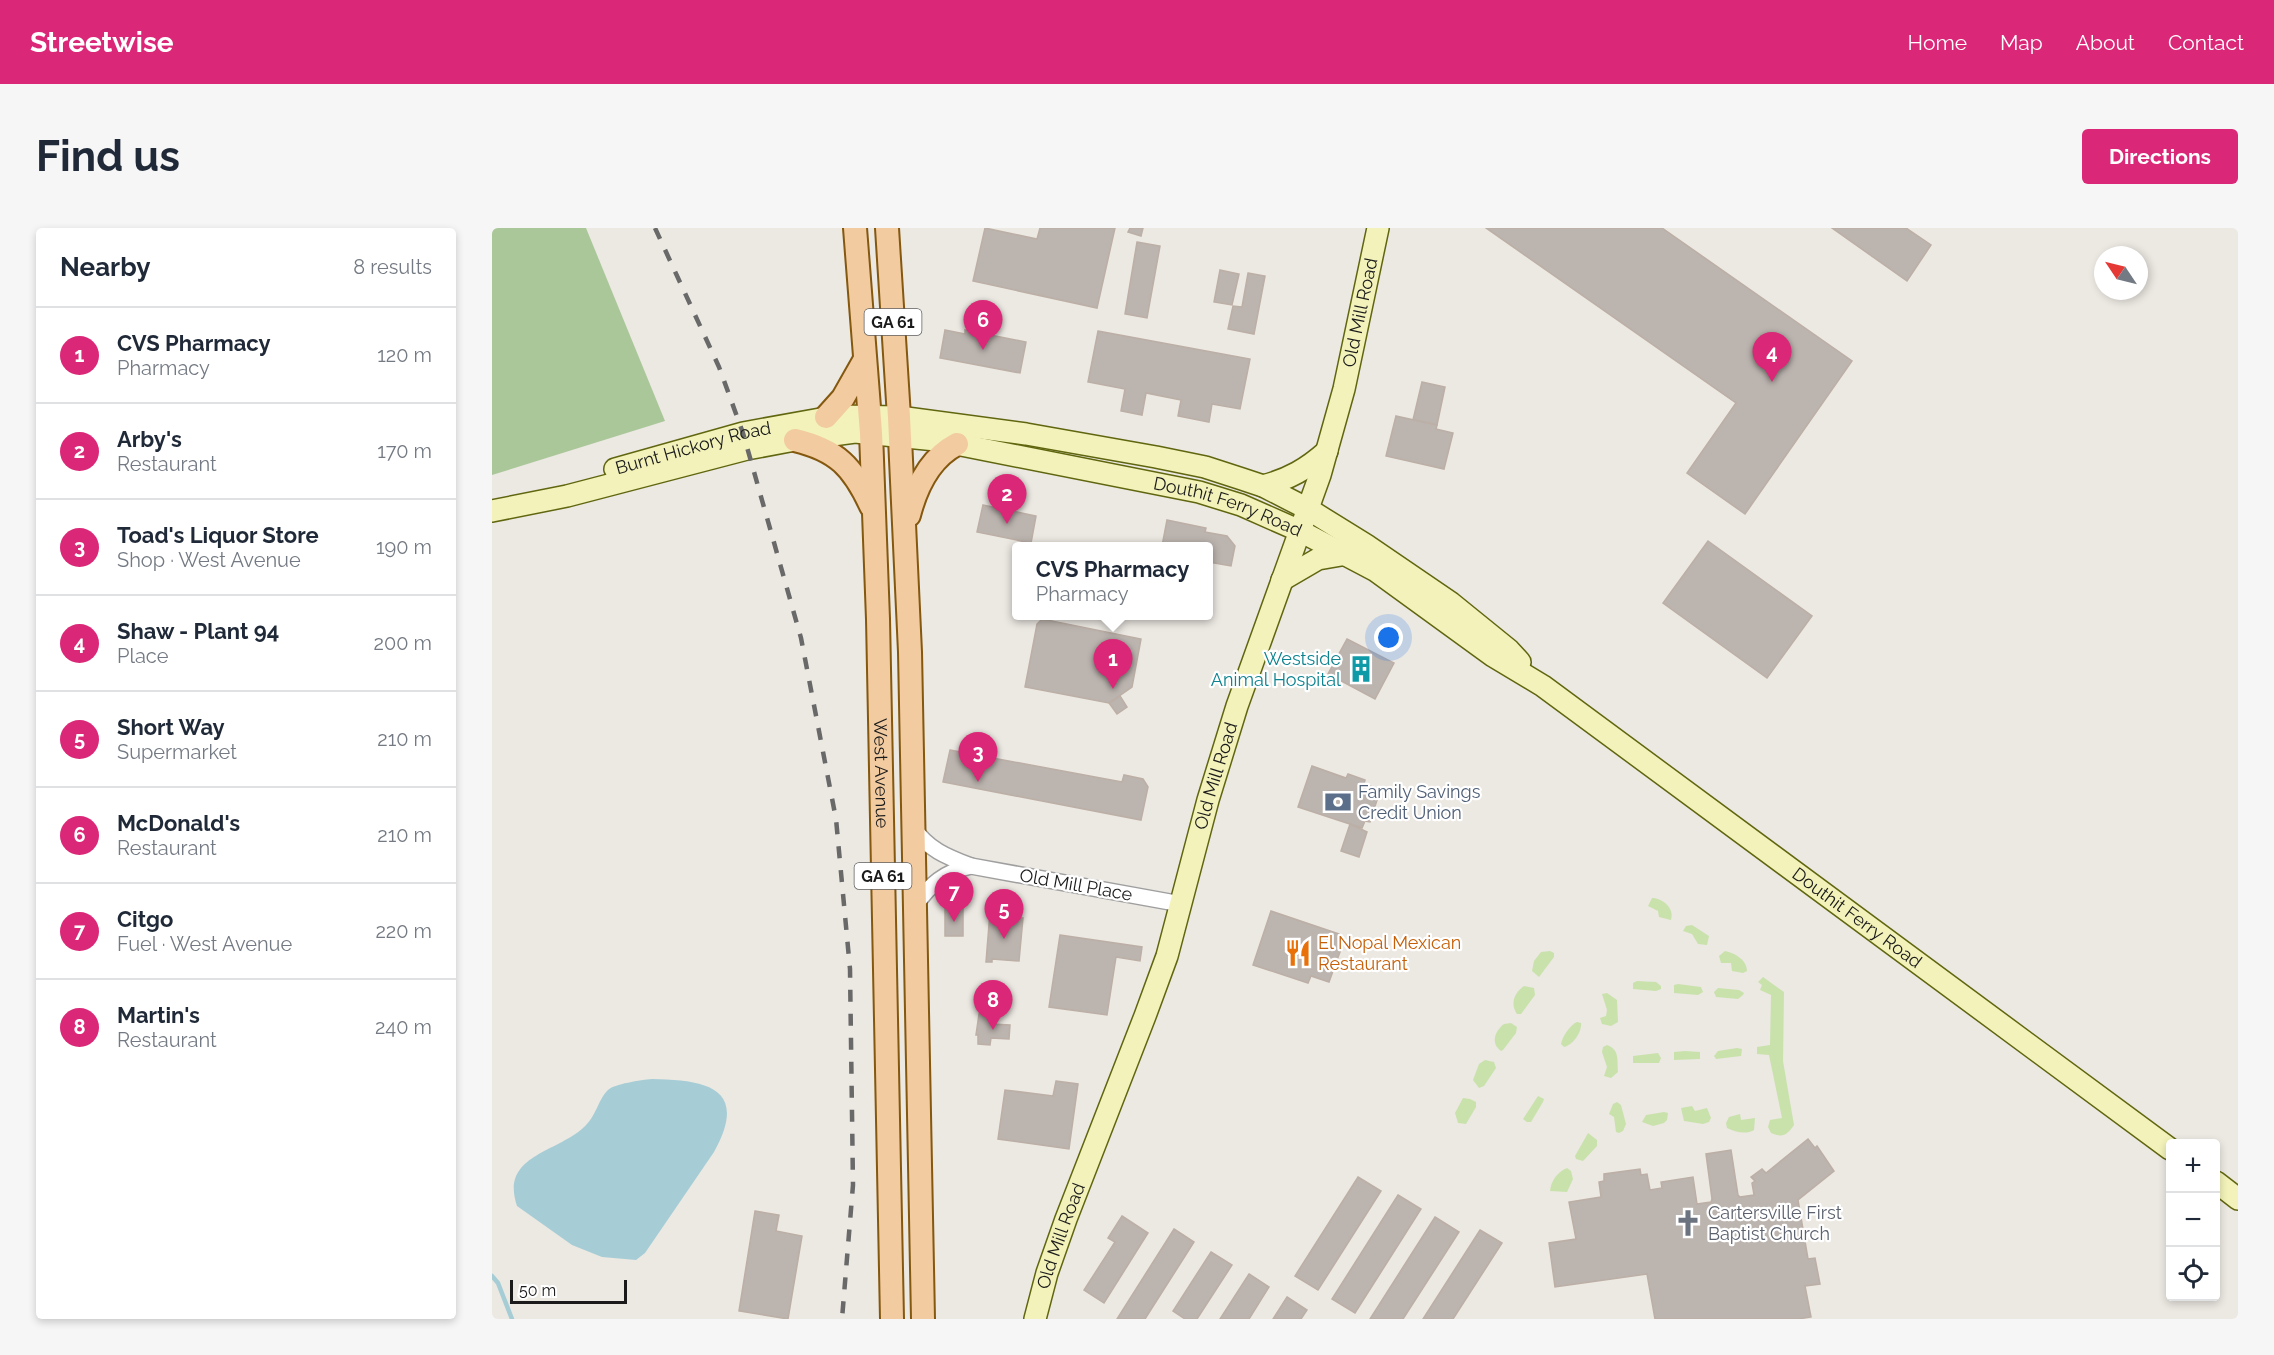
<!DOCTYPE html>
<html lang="en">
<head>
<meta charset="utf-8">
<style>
  body { margin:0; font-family:Raleway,sans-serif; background:#f6f6f7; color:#1f2937 }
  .controls { position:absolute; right:18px; bottom:18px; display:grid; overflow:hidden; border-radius:6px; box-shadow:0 3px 9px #0003 }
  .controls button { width:54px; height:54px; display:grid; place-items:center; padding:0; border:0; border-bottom:2px solid #e0e1e3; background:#fff; color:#1f2937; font:30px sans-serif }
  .compass { position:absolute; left:1602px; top:18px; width:54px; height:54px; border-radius:50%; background:#fff; box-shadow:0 3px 9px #0003; rotate:305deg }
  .scale { position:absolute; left:18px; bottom:15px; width:117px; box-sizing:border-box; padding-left:6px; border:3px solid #1b1b1b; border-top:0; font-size:16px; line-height:21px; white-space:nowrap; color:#1b1b1b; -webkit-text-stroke:4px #fff; paint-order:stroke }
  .you { position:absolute; left:897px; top:410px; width:21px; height:21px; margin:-15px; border:4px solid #fff; border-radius:50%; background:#1a73e8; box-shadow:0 0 0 9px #1a73e833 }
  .badge { display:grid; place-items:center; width:39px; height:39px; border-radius:50%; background:#db2777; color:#fff; font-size:20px; font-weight:700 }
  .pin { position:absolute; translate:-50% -50px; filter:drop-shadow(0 2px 3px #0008) }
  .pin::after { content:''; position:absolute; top:32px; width:21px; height:18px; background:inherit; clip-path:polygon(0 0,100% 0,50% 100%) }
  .popup { position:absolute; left:520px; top:314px; width:201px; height:78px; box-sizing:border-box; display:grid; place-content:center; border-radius:6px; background:#fff; filter:drop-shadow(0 2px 4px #0005); font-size:20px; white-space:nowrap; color:#747a83 }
  .popup b { font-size:22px; color:#1f2937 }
  .popup::after { content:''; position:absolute; left:50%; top:100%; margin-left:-12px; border:12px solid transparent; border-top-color:#fff }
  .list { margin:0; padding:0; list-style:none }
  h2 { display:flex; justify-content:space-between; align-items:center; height:78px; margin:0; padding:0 24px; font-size:26px }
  h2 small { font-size:20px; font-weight:400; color:#747a83 }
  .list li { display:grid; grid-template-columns:39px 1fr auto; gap:18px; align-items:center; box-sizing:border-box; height:96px; padding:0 24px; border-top:2px solid #e0e1e3 }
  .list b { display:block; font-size:22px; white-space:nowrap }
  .list p { margin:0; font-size:20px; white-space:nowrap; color:#747a83 }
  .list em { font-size:20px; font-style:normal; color:#747a83 }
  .icon { flex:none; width:33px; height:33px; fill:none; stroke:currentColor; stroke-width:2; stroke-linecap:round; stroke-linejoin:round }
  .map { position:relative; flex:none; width:1746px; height:1091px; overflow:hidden; border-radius:6px }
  header { display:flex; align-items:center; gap:36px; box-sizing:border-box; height:84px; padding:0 30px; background:#db2777; color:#fff }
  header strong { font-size:28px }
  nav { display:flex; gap:33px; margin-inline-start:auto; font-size:21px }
  .intro { display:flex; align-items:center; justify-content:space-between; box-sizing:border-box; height:144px; padding:0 36px }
  h1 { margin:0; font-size:42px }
  .button { padding:15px 27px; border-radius:6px; background:#db2777; color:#fff; font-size:21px; font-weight:700 }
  main { display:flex; gap:36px; padding:0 36px }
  aside { flex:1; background:#fff; border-radius:6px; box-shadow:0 3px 9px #0003 }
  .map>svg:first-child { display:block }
</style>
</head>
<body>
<header>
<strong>Streetwise</strong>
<nav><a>Home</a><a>Map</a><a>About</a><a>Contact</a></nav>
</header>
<div class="intro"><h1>Find us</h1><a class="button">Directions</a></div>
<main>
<aside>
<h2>Nearby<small>8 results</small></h2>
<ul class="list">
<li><span class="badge">1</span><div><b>CVS Pharmacy</b><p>Pharmacy</p></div><em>120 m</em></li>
<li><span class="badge">2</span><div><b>Arby's</b><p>Restaurant</p></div><em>170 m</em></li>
<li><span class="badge">3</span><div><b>Toad's Liquor Store</b><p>Shop · West Avenue</p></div><em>190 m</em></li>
<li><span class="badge">4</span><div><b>Shaw - Plant 94</b><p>Place</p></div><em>200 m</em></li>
<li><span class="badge">5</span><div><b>Short Way</b><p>Supermarket</p></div><em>210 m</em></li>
<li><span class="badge">6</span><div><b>McDonald's</b><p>Restaurant</p></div><em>210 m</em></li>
<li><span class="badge">7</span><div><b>Citgo</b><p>Fuel · West Avenue</p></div><em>220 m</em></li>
<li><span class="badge">8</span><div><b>Martin's</b><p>Restaurant</p></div><em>240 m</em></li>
</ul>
</aside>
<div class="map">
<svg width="1746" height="1091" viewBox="0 0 1746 1091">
  <rect width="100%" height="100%" fill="#ece8e2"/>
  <g fill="#c9e2ac">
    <path d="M1160 670C1170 670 1183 680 1179 692L1167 689 1166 683 1156 678Z"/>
    <path d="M1200 697 1217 708 1215 717 1206 716 1200 706 1191 703 1194 698Z"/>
    <path d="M1058 723 1062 725V729L1047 749 1040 743 1042 733 1049 724Z"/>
    <path d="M1233 723C1243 725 1255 732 1255 743L1251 745 1240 743 1239 735H1229L1227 728Z"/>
    <path d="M1271 749 1292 764 1291 833 1302 897C1295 907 1291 910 1279 905L1276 899 1278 892 1290 890 1277 827 1265 826V819L1278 817 1279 767 1268 762 1270 757 1266 754Z"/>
    <path d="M1145 753 1164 754 1169 758V761L1164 763 1141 761V755Z"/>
    <path d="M1186 756 1209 759 1211 764 1206 767 1182 765V757Z"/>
    <path d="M1032 758 1042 760 1043 767 1029 786H1025C1018 776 1022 765 1032 758Z"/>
    <path d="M1226 760 1247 762 1252 765 1251 767 1246 771 1224 769 1222 764Z"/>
    <path d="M1115 765 1125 772 1126 794 1119 798 1110 796 1108 790 1114 788 1115 782 1110 766Z"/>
    <path d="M1085 794 1089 795C1090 804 1081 817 1072 819L1069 816C1070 809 1078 797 1085 794Z"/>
    <path d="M1019 795 1025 799 1024 805 1011 822 1009 823C998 815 1003 803 1012 796Z"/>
    <path d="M1115 817C1128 822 1125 832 1126 844L1119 850 1112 848 1115 839 1110 824 1111 819Z"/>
    <path d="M1245 820 1250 821 1249 828 1224 831 1222 828 1226 823Z"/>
    <path d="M1193 823 1208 824V831L1182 832V824Z"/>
    <path d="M1166 825 1169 830 1167 835H1141V828Z"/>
    <path d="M993 832 1002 834 1004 840 992 858 987 860 981 852 987 836Z"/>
    <path d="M1046 868 1052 871 1051 874 1039 894H1035L1031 891Z"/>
    <path d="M971 870 978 871 984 874V879L974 896 966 895 963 885Z"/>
    <path d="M1125 874 1129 877 1134 896 1131 903 1127 905 1124 904 1122 889 1117 886 1121 876Z"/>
    <path d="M1200 878 1203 883 1215 880 1219 890 1217 894 1211 896 1192 893 1189 880Z"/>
    <path d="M1172 884 1176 885 1175 892 1172 895 1161 898 1150 894 1154 887Z"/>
    <path d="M1248 886 1249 892 1263 890 1262 902C1254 907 1243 904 1235 900L1234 895 1237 889Z"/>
    <path d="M1096 905 1105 912V918L1091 933 1084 931 1083 928Z"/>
    <path d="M1075 940 1079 943 1081 951 1075 964 1058 963C1059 953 1065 944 1075 940Z"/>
  </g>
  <path fill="#aac79a" d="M0 0H94L173 193 0 247Z"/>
  <path fill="#a6cdd6" d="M160 851C213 852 258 859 222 924L153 1025 144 1032 110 1029 80 1017 25 978C8 928 63 925 91 900 105 888 105 873 116 862 122 856 149 852 160 851Z"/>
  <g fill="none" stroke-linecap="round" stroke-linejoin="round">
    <path stroke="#a6cdd6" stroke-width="4.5" d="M0 1048 6 1055 20 1091"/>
  </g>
  <g fill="#bcb4af" stroke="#bcafa6" stroke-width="1.5">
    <path d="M493 0 545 11 548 0H623L605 80 481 53Z"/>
    <path d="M638 0H651L649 8 636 4Z"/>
    <path d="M994 0H1170L1360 133 1253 286 1195 245 1244 175Z"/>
    <path d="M1340 0H1414L1439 17 1415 53Z"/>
    <path d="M645 14 668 18 655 90 633 86Z"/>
    <path d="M728 42 747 46 740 77 722 74Z"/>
    <path d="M756 45 773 48 762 106 736 101 741 78 750 79Z"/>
    <path d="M453 102 473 106V102L534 114 528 145 448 130Z"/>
    <path d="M606 103 758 131 748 181 720 176 717 194 686 188 689 172 654 165 650 187 629 183 633 161 596 154Z"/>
    <path d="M930 154 953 159 945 197 921 192Z"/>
    <path d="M904 188 945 197 944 201 961 205 952 241 894 228Z"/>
    <path d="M491 277 544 288 539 315 485 304Z"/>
    <path d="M675 292 714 300 713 304 735 308 743 318 739 338 717 334V318H670Z"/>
    <path d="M1216 313 1320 388 1275 450 1171 375Z"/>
    <path d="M550 391 649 411 640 459 617 475 533 459 545 396Z"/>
    <path d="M855 411 902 435 883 471 836 446Z"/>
    <path d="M628 468 635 479 625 486 617 475Z"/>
    <path d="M458 522 630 554 632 547 651 551 656 559 649 592 451 554Z"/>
    <path d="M820 538 854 550 856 546 873 552 872 556 884 560 882 567 886 569 878 594 873 593 870 600 806 579Z"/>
    <path d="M858 596 875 604 867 629 849 623Z"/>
    <rect x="453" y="680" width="18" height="28"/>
    <path d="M779 683 847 706 845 711 852 713 837 754 819 748 816 755 761 737Z"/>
    <path d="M498 684 505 685 504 688 531 690 527 733 500 731V734H494Z"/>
    <path d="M568 707 650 719 648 733 624 729 615 787 557 779Z"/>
    <path d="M487 786 501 787 500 796 518 797 517 811 499 810 498 817 486 816V807H484Z"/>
    <path d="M564 853 586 856 577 921 506 911 513 862 561 868Z"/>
    <path d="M1316 911 1323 920 1325 918 1342 943 1306 972 1316 1031 1323 1030 1328 1056 1313 1058 1319 1089 1306 1091H1163L1155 1046 1063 1059 1057 1015 1084 1011 1077 974 1109 969 1107 954 1112 953V946L1148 941 1149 947 1155 946 1158 962 1170 960 1169 954 1201 949 1205 976 1219 974 1220 971 1214 926 1239 922 1246 967 1248 969 1262 967 1260 955 1263 953 1259 949 1270 941 1274 945Z"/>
    <path d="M866 949 889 963 826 1062 803 1048Z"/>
    <path d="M906 967 929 981 863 1085 840 1071Z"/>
    <path d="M263 983 287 987 284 1003 310 1008 296 1091 247 1083Z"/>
    <path d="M630 988 656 1005 612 1075 592 1062 623 1014 616 1010Z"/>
    <path d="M943 989 967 1004 911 1091H878Z"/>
    <path d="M682 1001 702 1014 653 1091H625Z"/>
    <path d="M988 1002 1010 1015 961 1091H931Z"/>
    <path d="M719 1024 740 1037 705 1091H693L681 1083Z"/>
    <path d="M757 1046 777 1059 757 1091H728Z"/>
    <path d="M795 1069 815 1082 809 1091H781Z"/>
  </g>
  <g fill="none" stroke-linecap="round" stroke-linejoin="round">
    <defs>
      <g id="street">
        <path d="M421 599C435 621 455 629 479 638L689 676"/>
        <path d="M423 678C438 656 453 644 479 638"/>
      </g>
      <g id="secondary">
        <path id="s1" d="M123 241 251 205 345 188 407 189 534 206 664 229 713 239 750 251 771 258 816 281 874 317 959 375 1017 422 1028 434"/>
        <path d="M771 258C797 251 815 241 835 223"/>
        <path id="s2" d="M0 283 75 268 255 221 303 212 363 204 444 212 707 264 749 277 808 303 884 343 1001 428 1051 458 1678 921"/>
        <path d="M790 352 826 331 855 326"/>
        <path d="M1724 954 1746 971"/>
        <path id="s3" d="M543 1091 555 1045 574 991 653 788 675 728 716 572 745 478 828 247 852 161 886 0"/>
      </g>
      <g id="primary">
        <path id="s4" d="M363 0 379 205 386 391 400 1091"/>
        <path d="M395 0 407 189 418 424 431 1091"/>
        <path d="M334 189 351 170 372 133"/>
        <path d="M303 212C345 222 361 239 379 278"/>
        <path d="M417 287C424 260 438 230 465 216"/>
      </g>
    </defs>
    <use href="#street" stroke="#9f9f9f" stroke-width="18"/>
    <use href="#secondary" stroke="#60660f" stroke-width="24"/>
    <use href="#primary" stroke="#84580e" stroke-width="26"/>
    <use href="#street" stroke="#fff" stroke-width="15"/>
    <use href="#secondary" stroke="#f2f2ba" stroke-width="21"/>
    <use href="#primary" stroke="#f2cba1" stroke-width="22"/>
    <path stroke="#696969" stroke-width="4.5" stroke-dasharray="12 12" stroke-linecap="butt" d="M163 0 227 139 251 205 309 410 344 591 358 741 361 957 350 1091"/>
  </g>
  <defs>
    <symbol id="building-bare" viewBox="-9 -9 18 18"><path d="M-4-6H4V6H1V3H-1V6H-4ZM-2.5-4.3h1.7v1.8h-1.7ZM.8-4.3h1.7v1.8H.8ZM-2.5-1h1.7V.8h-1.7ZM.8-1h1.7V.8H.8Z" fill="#0f9aa8" stroke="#fff" stroke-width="2.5" paint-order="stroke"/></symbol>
    <symbol id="bank-bare" viewBox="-9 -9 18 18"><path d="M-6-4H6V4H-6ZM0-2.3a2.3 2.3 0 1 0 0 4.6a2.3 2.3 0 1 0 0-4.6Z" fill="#5c6f8a" stroke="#fff" stroke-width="2.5" paint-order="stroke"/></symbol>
    <symbol id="restaurant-bare" viewBox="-9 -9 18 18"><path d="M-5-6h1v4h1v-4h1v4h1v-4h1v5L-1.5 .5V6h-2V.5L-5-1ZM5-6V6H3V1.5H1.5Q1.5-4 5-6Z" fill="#e8710a" stroke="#fff" stroke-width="2.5" paint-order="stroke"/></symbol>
    <symbol id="church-bare" viewBox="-9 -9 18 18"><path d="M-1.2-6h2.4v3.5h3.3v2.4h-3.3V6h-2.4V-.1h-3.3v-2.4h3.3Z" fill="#6b7280" stroke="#fff" stroke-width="2.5" paint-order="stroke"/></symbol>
  </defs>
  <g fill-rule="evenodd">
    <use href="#building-bare" x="850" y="422" width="38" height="38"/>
    <use href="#bank-bare" x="827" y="555" width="38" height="38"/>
    <use href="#restaurant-bare" x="787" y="706" width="38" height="38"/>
    <use href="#church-bare" x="1177" y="976" width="38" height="38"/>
  </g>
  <g text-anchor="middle" stroke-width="4.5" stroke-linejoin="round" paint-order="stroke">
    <g fill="#fff" stroke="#5f5f5f" stroke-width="1.5">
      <rect x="372.5" y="81" width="57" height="26" rx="4.5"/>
      <rect x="362.5" y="635" width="57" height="26" rx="4.5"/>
    </g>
    <g font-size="16" font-weight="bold" fill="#1b1b1b">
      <text x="401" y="100">GA 61</text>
      <text x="391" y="654">GA 61</text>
    </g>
    <g font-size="18" fill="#1b1b1b" stroke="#fff">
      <text dy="6" stroke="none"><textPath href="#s3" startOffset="1059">Old Mill Road</textPath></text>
      <text dy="6" stroke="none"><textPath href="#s1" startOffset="81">Burnt Hickory Road</textPath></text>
      <text dy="6" stroke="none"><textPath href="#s2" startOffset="753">Douthit Ferry Road</textPath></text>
      <text dy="6" stroke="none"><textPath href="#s4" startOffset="546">West Avenue</textPath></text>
      <text dy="6" stroke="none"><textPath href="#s3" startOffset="573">Old Mill Road</textPath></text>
      <text transform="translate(584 657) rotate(10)" y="6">Old Mill Place</text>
      <text dy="6" stroke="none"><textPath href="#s2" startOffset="1509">Douthit Ferry Road</textPath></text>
      <text dy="6" stroke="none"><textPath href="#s3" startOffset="87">Old Mill Road</textPath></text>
    </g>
    <g font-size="18" fill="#0d838f" stroke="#fff" text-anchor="end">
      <text x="849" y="437">Westside<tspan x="849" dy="21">Animal Hospital</tspan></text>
    </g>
    <g font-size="18" fill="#4e5e75" stroke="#fff" text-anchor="start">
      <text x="866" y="570">Family Savings<tspan x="866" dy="21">Credit Union</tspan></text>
    </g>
    <g font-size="18" fill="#c56008" stroke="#fff" text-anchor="start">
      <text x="826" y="721">El Nopal Mexican<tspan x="826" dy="21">Restaurant</tspan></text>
    </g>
    <g font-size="18" fill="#5b616d" stroke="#fff" text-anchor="start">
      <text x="1216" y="991">Cartersville First<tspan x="1216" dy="21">Baptist Church</tspan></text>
    </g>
  </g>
</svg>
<div class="controls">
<button>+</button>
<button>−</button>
<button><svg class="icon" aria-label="locate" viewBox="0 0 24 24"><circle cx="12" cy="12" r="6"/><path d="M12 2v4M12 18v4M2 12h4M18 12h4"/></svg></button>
</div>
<svg class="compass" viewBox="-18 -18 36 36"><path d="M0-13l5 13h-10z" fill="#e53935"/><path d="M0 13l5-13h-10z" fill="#747a83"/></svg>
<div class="scale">50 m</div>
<div class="you"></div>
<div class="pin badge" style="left:621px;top:461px">1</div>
<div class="popup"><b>CVS Pharmacy</b>Pharmacy</div>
<div class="pin badge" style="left:515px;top:296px">2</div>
<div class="pin badge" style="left:486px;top:554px">3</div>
<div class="pin badge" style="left:1280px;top:154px">4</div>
<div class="pin badge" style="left:512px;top:711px">5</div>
<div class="pin badge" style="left:491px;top:122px">6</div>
<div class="pin badge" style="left:462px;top:694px">7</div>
<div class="pin badge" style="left:501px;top:802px">8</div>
</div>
</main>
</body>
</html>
